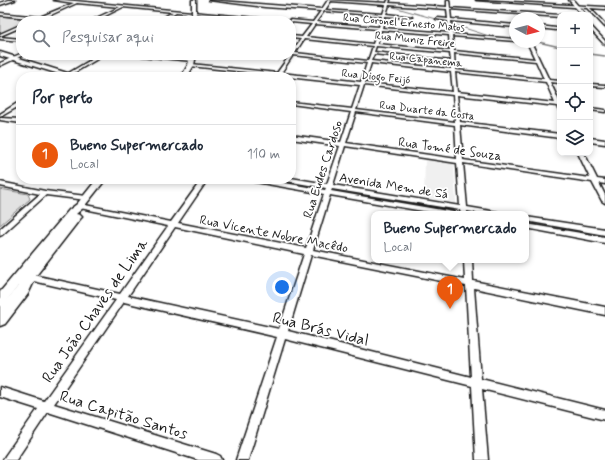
<!DOCTYPE html>
<html lang="pt">
<head>
<meta charset="utf-8">
<style>
  body { margin:0; font-family:Mynerve,sans-serif; background:#f2f2f3; color:#1f2937 }
  .controls { position:absolute; right:12px; top:12px; display:grid; overflow:hidden; border-radius:8px; box-shadow:0 2px 6px #0003 }
  .controls button { width:36px; height:36px; display:grid; place-items:center; padding:0; border:0; border-bottom:1px solid #e0e1e3; background:#fff; color:#1f2937; font:20px sans-serif }
  .compass { position:absolute; left:509px; top:12px; width:36px; height:36px; border-radius:50%; background:#fff; box-shadow:0 2px 6px #0003; rotate:97deg }
  .you { position:absolute; left:282px; top:287px; width:14px; height:14px; margin:-10px; border:3px solid #fff; border-radius:50%; background:#1a73e8; box-shadow:0 0 0 6px #1a73e833 }
  .badge { display:grid; place-items:center; width:26px; height:26px; border-radius:50%; background:#ea580c; color:#fff; font-size:13px; font-weight:700 }
  .pin { position:absolute; translate:-50% -33px; filter:drop-shadow(0 1px 2px #0008) }
  .pin::after { content:''; position:absolute; top:21px; width:14px; height:12px; background:inherit; clip-path:polygon(0 0,100% 0,50% 100%) }
  .popup { position:absolute; left:371px; top:211px; width:158px; height:52px; box-sizing:border-box; display:grid; place-content:center; border-radius:8px; background:#fff; filter:drop-shadow(0 1px 3px #0005); font-size:13px; white-space:nowrap; color:#747a83 }
  .popup b { font-size:15px; color:#1f2937 }
  .popup::after { content:''; position:absolute; left:50%; top:100%; margin-left:-8px; border:8px solid transparent; border-top-color:#fff }
  .list { margin:0; padding:0; list-style:none }
  h2 { display:flex; justify-content:space-between; align-items:center; height:52px; margin:0; padding:0 16px; font-size:17px }
  h2 small { font-size:13px; font-weight:400; color:#747a83 }
  .list li { display:grid; grid-template-columns:26px 1fr auto; gap:12px; align-items:center; box-sizing:border-box; height:60px; padding:0 16px; border-top:1px solid #e0e1e3 }
  .list b { display:block; font-size:15px; white-space:nowrap }
  .list p { margin:0; font-size:13px; white-space:nowrap; color:#747a83 }
  .list em { font-size:13px; font-style:normal; color:#747a83 }
  .icon { flex:none; width:22px; height:22px; fill:none; stroke:currentColor; stroke-width:2; stroke-linecap:round; stroke-linejoin:round }
  .map { position:relative; flex:none; width:605px; height:460px; overflow:hidden }
  .search { position:absolute; background:#fff; box-shadow:0 2px 6px #0003; left:16px; top:16px; width:280px; height:44px; display:flex; align-items:center; gap:10px; box-sizing:border-box; padding:0 14px; border-radius:16px; color:#747a83; font-size:15px }
  .panel { position:absolute; background:#fff; box-shadow:0 2px 6px #0003; left:16px; top:72px; width:280px; height:112px; border-radius:16px }
  .map>svg:first-child { display:block }
</style>
</head>
<body>
<div class="map">
<svg width="605" height="460" viewBox="0 0 605 460">
  <rect width="100%" height="100%" fill="#fff"/>
  <filter id="ink" filterUnits="userSpaceOnUse"><feTurbulence type="fractalNoise" baseFrequency=".025" numOctaves="2"/><feDisplacementMap in="SourceGraphic" scale="8" xChannelSelector="R" yChannelSelector="G"/><feConvolveMatrix kernelMatrix="1 2 1 2 8 2 1 2 1" color-interpolation-filters="sRGB"/></filter>
  <g filter="url(#ink)">
    <path fill="#f0f0f0" d="M425 159 454 164 456 203 424 197Z"/>
    <g fill="#e2e2e2" stroke="#7f7f7f">
      <path d="M0 16 33 20 21 21V25L0 33Z"/>
      <path d="M0 189 28 194 30 199 0 225Z"/>
    </g>
    <g fill="none" stroke-linecap="round" stroke-linejoin="round">
      <g stroke="#7a7a7a" stroke-width="1">
        <path d="M378 0 380 1"/>
        <path d="M390 6 446 22"/>
        <path d="M455 25 489 36"/>
      </g>
      <g stroke="#7a7a7a" stroke-width="1.5">
        <path d="M538 42 560 47"/>
        <path d="M590 54 605 56"/>
      </g>
      <defs>
        <g id="minor">
          <path d="M54 0H64L288 21H276L190 13 181 21H177L187 13 176 12 161 21H157L173 12 123 7 95 21H90L120 7 77 3 44 18 68 21H57L0 15V13L40 17 74 3Z"/>
          <path d="M209 0 322 9 328 0 387 3 388 0H390L389 3 447 7V0H449L450 8 560 15V17L450 9 451 19 515 25V27L451 21 452 34 515 39V41L452 36 454 51 535 59 527 42H531L549 80 560 81V83L550 82 560 103V109H558L557 106 457 95 460 122 560 134V138L460 125 463 160 590 178 578 153H584L597 179 605 180V184L599 183 605 195V203L602 201 592 182 463 163 467 207 497 212 500 214H483L467 211V214H461L460 210 332 189 331 191 453 212 456 214H440L330 195 313 250 465 280 464 260H472L473 281 605 307V315L474 288 481 379 605 410V420L482 389 488 460H476L472 386 285 339 248 460H236L277 337 124 302 54 404 216 454 220 456 222 460H198L48 412 16 460H3L5 456 38 409 0 397V387L44 401 116 300 29 280 26 279 25 277 26 275 29 274 120 294 168 226 80 208 77 206 78 204H80L171 222 202 179H208L178 223 306 248 324 194 250 181 247 179H261L325 190 326 188 286 181 283 179H291V178L327 184 340 146 291 139V135L341 142 351 112 291 104V102L352 109 360 85 279 76 278 77H274L275 75 190 66 189 65 191 64 277 73 290 55H291V53L301 39 291 38V36L302 37 312 24 291 22 290 20 313 22 321 11 265 7ZM331 1 386 5 383 14 325 10ZM389 5 447 9 448 19 438 18 436 19 448 21 449 33 382 28 385 16 410 18 412 17 386 14ZM324 11 382 16 379 27 316 22ZM315 24 378 29 373 44 306 37ZM381 30 449 35 450 51 377 44ZM304 39 373 46 368 61 295 53ZM376 46 450 53 451 61 374 52ZM454 53 536 61 544 79 455 70ZM374 54 451 63V69L371 61ZM293 55 367 63 361 82 281 73ZM371 63 451 72 453 92 365 83ZM455 72 546 82 555 103 457 92ZM364 85 453 95 455 122 356 110ZM356 112 455 125 457 159 346 143ZM345 146 457 163 460 206 333 185ZM175 227 304 254 279 329 128 296ZM311 255 466 286 471 377 288 331Z"/>
          <path d="M476 0 605 7V9L590 8 605 24V27L587 8Z"/>
          <path d="M20 25H21V27L0 36V34Z"/>
          <path d="M539 26 556 28 558 29 556 30 539 28Z"/>
          <path d="M0 37 21 39V41L0 39Z"/>
          <path d="M20 54 23 55 0 66V63Z"/>
          <path d="M99 55H104L67 77H62Z"/>
          <path d="M140 55H153L192 59 194 60 192 61 142 56Z"/>
          <path d="M590 84 605 85V87L590 86Z"/>
          <path d="M19 102H21V105L0 117V114Z"/>
          <path d="M590 108 605 110V112L590 110Z"/>
          <path d="M0 118 21 119V123L0 120Z"/>
          <path d="M590 138 605 140V144L590 142Z"/>
          <path d="M0 182 45 191 86 196 89 198 86 200 46 195 2 235 0 236V229L40 194 0 186Z"/>
          <path d="M526 217 605 229V235L526 221Z"/>
          <path d="M526 224 605 237V243L526 228Z"/>
        </g>
        <g id="tertiary">
          <path d="M9 0H15L0 5V3Z"/>
          <path d="M569 0H573L586 15H582Z"/>
          <path d="M590 25 605 41V45L590 29Z"/>
        </g>
        <g id="secondary">
          <rect x="192" y="0" width="4" height="21"/>
          <path d="M0 52 77 76 78 77H69L0 56Z"/>
          <path d="M190 55H196L194 65 187 77H181L188 65Z"/>
          <path d="M97 179H106L83 208 76 214 80 215 82 217 80 219 28 286 24 288 19 285 8 299 5 309 0 310V292L69 210 77 204Z"/>
        </g>
        <path id="trunk" d="M29 272 34 273 36 277 28 294 5 324 0 326V308L18 286 24 273Z"/>
      </defs>
      <use href="#minor" stroke="#1c1c1c" stroke-width="3"/>
      <use href="#tertiary" stroke="#1c1c1c" stroke-width="3"/>
      <use href="#secondary" stroke="#1c1c1c" stroke-width="3"/>
      <use href="#trunk" stroke="#1c1c1c" stroke-width="3"/>
      <use href="#minor" fill="#fff" fill-rule="evenodd"/>
      <use href="#tertiary" fill="#fff" fill-rule="evenodd"/>
      <use href="#secondary" fill="#fff" fill-rule="evenodd"/>
      <use href="#trunk" fill="#fff" fill-rule="evenodd"/>
    </g>
  </g>
  <g text-anchor="middle" stroke-width="3.5" stroke-linejoin="round" paint-order="stroke">
    <g font-size="11" fill="#1c1c1c" stroke="#fff">
      <text transform="translate(404 22) rotate(5)" y="4">Rua Coronel Ernesto Matos</text>
      <text transform="translate(415 39) rotate(6)" y="4">Rua Muniz Freire</text>
      <text transform="translate(426 59) rotate(6)" y="4">Rua Capanema</text>
      <text transform="translate(376 76) rotate(6)" y="4">Rua Diogo Feijó</text>
      <text transform="translate(427 110) rotate(7)" y="4">Rua Duarte da Costa</text>
    </g>
    <g font-size="13" fill="#1c1c1c" stroke="#fff">
      <text transform="translate(450 148) rotate(8)" y="5">Rua Tomé de Souza</text>
      <text transform="translate(322 169) rotate(-72)" y="5">Rua Eudes Cardoso</text>
      <text transform="translate(394 185) rotate(9)" y="5">Avenida Mem de Sá</text>
      <text transform="translate(274 233) rotate(11)" y="5">Rua Vicente Nobre Macêdo</text>
    </g>
    <g font-size="16" fill="#1c1c1c" stroke="#fff">
      <text transform="translate(94 310) rotate(-55)" y="6">Rua João Chaves de Lima</text>
      <text transform="translate(321 328) rotate(14)" y="6">Rua Brás Vidal</text>
      <text transform="translate(124 414) rotate(17)" y="6">Rua Capitão Santos</text>
    </g>
  </g>
</svg>
<div class="controls">
<button>+</button>
<button>−</button>
<button><svg class="icon" aria-label="locate" viewBox="0 0 24 24"><circle cx="12" cy="12" r="6"/><path d="M12 2v4M12 18v4M2 12h4M18 12h4"/></svg></button>
<button><svg class="icon" aria-label="layers" viewBox="0 0 24 24"><path d="M12 4l9 5-9 5-9-5zM3 14l9 5 9-5"/></svg></button>
</div>
<svg class="compass" viewBox="-18 -18 36 36"><path d="M0-13l5 13h-10z" fill="#e53935"/><path d="M0 13l5-13h-10z" fill="#747a83"/></svg>
<div class="you"></div>
<div class="pin badge" style="left:450px;top:309px">1</div>
<div class="popup"><b>Bueno Supermercado</b>Local</div>
<div class="search"><svg class="icon" aria-label="search" viewBox="0 0 24 24"><circle cx="10" cy="10" r="6"/><path d="M15 15l6 6"/></svg>Pesquisar aqui</div>
<section class="panel">
<h2>Por perto<small></small></h2>
<ul class="list">
<li><span class="badge">1</span><div><b>Bueno Supermercado</b><p>Local</p></div><em>110 m</em></li>
</ul>
</section>
</div>
</body>
</html>
